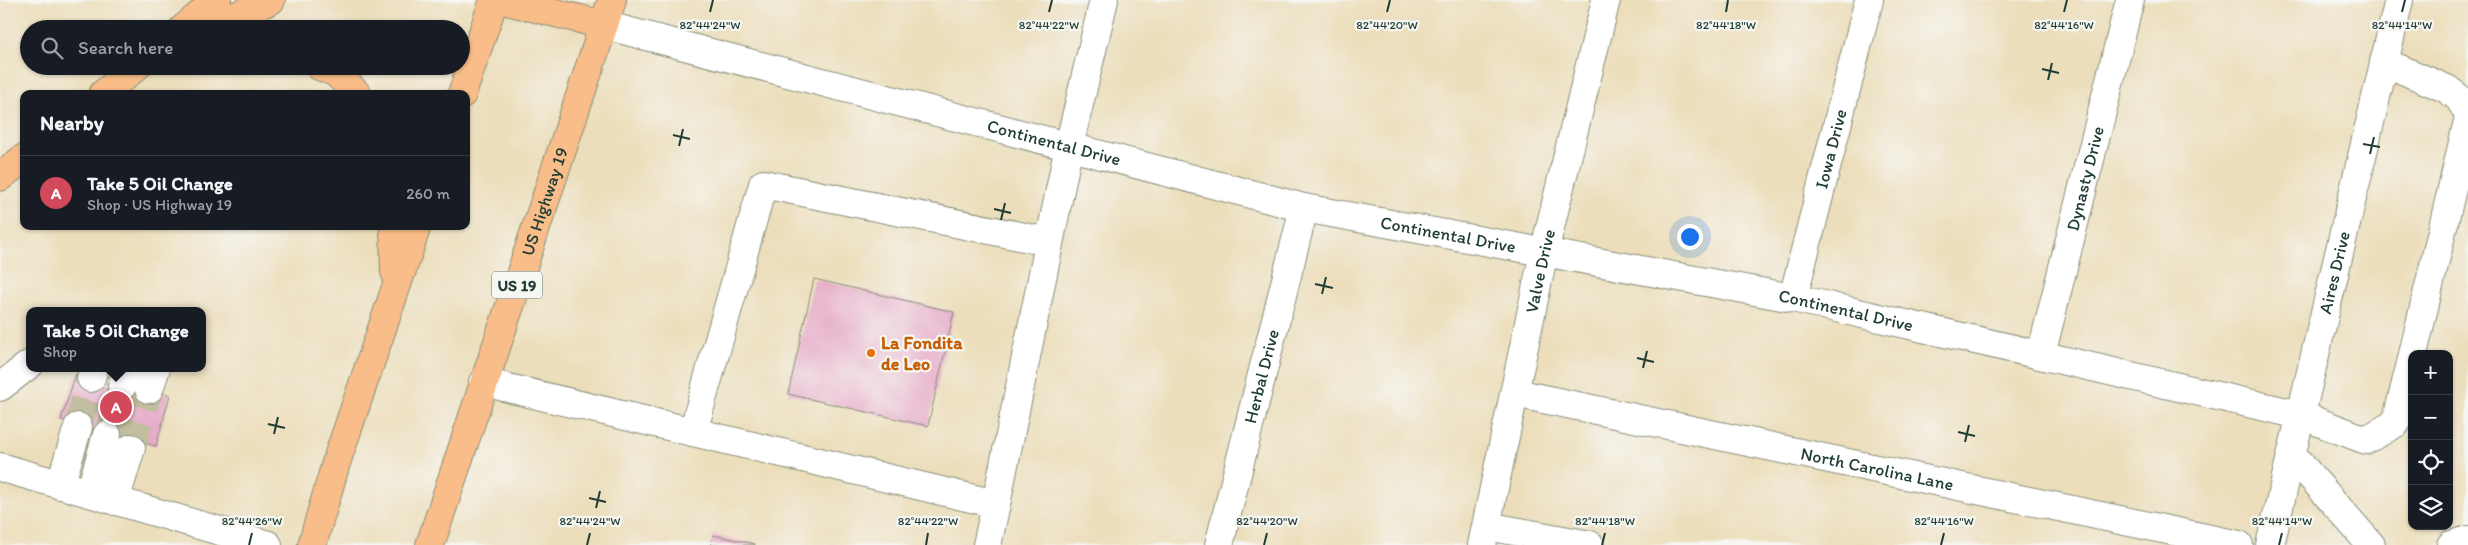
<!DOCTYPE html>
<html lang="en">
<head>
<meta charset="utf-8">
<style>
  body { margin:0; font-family:Itim,sans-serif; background:#242831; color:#f1f3f6 }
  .controls { position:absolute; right:15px; bottom:15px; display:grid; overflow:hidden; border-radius:10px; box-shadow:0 1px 4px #0004 }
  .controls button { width:45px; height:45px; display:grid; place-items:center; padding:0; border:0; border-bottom:1px solid #363941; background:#171b24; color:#f1f3f6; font:25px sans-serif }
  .you { position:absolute; left:1689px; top:236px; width:18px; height:18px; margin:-12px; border:4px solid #fff; border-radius:50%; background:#1a73e8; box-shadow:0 0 0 8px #1a73e833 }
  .badge { display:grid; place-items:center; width:32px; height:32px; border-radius:50%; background:#d1495b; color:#fff; font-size:16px; font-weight:700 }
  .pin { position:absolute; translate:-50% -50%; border:2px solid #fff; box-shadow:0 1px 5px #0006 }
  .popup { position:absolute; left:26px; top:307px; width:180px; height:65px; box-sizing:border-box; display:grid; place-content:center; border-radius:10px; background:#171b24; filter:drop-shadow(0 1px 4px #0005); font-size:16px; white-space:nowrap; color:#9ea1a6 }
  .popup b { font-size:19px; color:#f1f3f6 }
  .popup::after { content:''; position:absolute; left:50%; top:100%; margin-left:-10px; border:10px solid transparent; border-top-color:#171b24 }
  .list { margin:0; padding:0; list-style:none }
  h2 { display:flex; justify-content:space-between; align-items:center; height:65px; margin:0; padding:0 20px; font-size:21px }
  h2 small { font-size:16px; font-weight:400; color:#9ea1a6 }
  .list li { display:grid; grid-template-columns:32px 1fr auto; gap:15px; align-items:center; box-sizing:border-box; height:75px; padding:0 20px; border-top:1px solid #363941 }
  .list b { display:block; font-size:19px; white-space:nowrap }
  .list p { margin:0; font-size:16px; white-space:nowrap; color:#9ea1a6 }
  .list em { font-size:16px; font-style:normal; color:#9ea1a6 }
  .icon { flex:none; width:28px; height:28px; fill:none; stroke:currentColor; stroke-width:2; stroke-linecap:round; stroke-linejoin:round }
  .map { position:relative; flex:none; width:2468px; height:545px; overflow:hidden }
  .search { position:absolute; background:#171b24; box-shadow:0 1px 4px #0004; left:20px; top:20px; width:450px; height:55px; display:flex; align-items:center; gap:12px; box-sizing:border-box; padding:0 18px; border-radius:28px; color:#9ea1a6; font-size:19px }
  .panel { position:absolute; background:#171b24; box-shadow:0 1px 4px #0004; left:20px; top:90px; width:450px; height:140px; border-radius:10px }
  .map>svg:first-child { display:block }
</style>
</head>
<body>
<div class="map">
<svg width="2468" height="545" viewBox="0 0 2468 545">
  <rect width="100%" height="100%" fill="#f6f6f2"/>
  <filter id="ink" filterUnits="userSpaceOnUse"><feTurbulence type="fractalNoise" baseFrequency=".02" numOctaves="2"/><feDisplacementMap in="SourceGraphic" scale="10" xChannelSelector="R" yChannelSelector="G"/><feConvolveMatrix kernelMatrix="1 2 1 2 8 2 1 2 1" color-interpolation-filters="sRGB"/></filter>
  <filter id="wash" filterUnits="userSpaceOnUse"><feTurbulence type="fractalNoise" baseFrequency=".0096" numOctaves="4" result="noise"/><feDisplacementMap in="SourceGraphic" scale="20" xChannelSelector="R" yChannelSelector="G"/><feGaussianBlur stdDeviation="1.12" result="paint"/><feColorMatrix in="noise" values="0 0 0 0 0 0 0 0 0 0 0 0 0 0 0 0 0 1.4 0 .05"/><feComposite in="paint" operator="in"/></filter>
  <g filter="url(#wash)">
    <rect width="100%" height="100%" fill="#ecdebb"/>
    <g id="blocks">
      <g fill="#e6abc8">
        <path d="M814 279 954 312 928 426 788 394Z"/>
        <path d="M76 374 135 393 137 386 170 395 156 446 61 420Z"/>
        <path d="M713 535 755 544V545H711Z"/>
      </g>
    </g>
  </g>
  <g filter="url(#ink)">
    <use href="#blocks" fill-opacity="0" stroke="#868e78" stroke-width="1"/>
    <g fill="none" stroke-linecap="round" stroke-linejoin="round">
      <g stroke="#c3bea0" stroke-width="28" stroke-dasharray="28 14" stroke-linecap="butt">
        <path d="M78 427 91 378"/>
        <path d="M107 435 122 386"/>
        <path d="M131 448 149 389"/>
      </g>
      <defs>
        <g id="minor">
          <path id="s1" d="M604 25 1304 208 1793 298 2300 415 2366 440 2396 423 2412 359"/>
          <path d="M2384 62 2447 89 2459 98 2468 113"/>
          <path id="s2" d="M1793 298 1869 0"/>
          <path d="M2413 354 2468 121"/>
          <path id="s3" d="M2041 355 2130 0"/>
          <path d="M91 378 94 368"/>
          <path d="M483 382 996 504 987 545"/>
          <path d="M122 386 127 368"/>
          <path d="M0 387 30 364"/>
          <path d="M149 389 156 368"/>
          <path id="s4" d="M1515 393 2239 545"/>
          <path d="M693 432 763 184 1049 242"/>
          <path d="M2293 456 2371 545"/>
          <path d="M0 467 268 545"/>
          <path d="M60 485 78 427"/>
          <path d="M90 493 107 435"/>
          <path d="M115 501 131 448"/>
          <path d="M996 504 1069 146 1104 0"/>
          <path d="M1487 526 1590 545"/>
          <path id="s5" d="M1219 545 1304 208"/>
          <path id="s6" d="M1482 545 1544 252 1606 0"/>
          <path id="s7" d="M2270 545 2399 0"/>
          <path d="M2451 545 2468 540"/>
        </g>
        <g id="major">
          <path d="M503 0 604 25"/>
          <path d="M207 29 271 0"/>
          <path d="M103 94 137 66"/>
          <path d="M0 177 24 158"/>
        </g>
        <g id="highway">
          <path d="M183 29 217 0"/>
          <path d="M319 66 336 73 357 94"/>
          <path d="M462 94 494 0"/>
          <path d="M394 226 395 272"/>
          <path d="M312 545 336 463 417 226"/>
          <path id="s8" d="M430 545 612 0"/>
        </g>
      </defs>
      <use href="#minor" stroke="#868e78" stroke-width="30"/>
      <use href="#major" stroke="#868e78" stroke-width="30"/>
      <use href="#highway" stroke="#868e78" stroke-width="30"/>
      <use href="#minor" stroke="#fff" stroke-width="28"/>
      <use href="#major" stroke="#f8bd88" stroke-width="28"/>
      <use href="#highway" stroke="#f8bd88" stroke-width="28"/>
    </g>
  </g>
  <path fill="none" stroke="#1f3d34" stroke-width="2" d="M710 12 713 0M1049 12 1052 0M1387 12 1390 0M1726 12 1728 0M2064 12 2067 0M2402 12 2405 0M2042 69 2059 73M2048 80 2052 63M673 135 690 139M2363 144 2380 147M679 146 683 129M2370 154 2374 137M994 209 1011 213M1001 220 1005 203M1315 284 1333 288M1322 294 1326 277M1637 358 1654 362M1643 368 1647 351M268 424 285 428M1958 432 1975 436M274 434 278 417M1965 442 1969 425M589 498 606 502M596 508 600 491M249 545 252 533M587 545 590 533M926 545 928 533M1264 545 1267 533M1602 545 1605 533M1941 545 1944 533M2279 545 2282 533"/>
  <circle fill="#e8710a" stroke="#f6f6f2" stroke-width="2" cx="871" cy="353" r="5"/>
  <g text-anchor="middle" stroke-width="4.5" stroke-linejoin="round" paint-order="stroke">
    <rect fill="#f6f6f2" stroke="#60746d" stroke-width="1" x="492" y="271.5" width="50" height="27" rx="4"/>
    <g font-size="16" font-weight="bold" fill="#1f3d34">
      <text x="517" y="291">US 19</text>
    </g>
    <g font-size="18" fill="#1f3d34" stroke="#f6f6f2">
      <text dy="6" stroke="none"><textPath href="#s1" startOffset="465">Continental Drive</textPath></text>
      <text dy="6" stroke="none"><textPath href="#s2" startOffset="154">Iowa Drive</textPath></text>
      <text dy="6" stroke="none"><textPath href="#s3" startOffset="182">Dynasty Drive</textPath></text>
      <text dy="6" stroke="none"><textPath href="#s8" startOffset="362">US Highway 19</textPath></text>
      <text dy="6" stroke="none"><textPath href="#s1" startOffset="870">Continental Drive</textPath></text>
      <text dy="6" stroke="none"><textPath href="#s6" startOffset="280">Valve Drive</textPath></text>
      <text dy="6" stroke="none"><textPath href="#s7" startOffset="280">Aires Drive</textPath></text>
      <text dy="6" stroke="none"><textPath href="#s1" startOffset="1275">Continental Drive</textPath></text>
      <text dy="6" stroke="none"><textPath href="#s5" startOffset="174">Herbal Drive</textPath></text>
      <text dy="6" stroke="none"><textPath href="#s4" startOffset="370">North Carolina Lane</textPath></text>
    </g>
    <g font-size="18" font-weight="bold" fill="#c56008" stroke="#f6f6f2" text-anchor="start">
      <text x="881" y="349">La Fondita<tspan x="881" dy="21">de Leo</tspan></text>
    </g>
  </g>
  <g font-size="12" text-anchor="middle" fill="#1f3d34" stroke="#f6f6f2" stroke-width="4.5" stroke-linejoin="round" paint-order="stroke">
    <text x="710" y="29">82°44'24"W</text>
    <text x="1049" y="29">82°44'22"W</text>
    <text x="1387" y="29">82°44'20"W</text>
    <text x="1726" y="29">82°44'18"W</text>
    <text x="2064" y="29">82°44'16"W</text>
    <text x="2402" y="29">82°44'14"W</text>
    <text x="252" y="525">82°44'26"W</text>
    <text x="590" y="525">82°44'24"W</text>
    <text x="928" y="525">82°44'22"W</text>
    <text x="1267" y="525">82°44'20"W</text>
    <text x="1605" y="525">82°44'18"W</text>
    <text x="1944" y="525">82°44'16"W</text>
    <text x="2282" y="525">82°44'14"W</text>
  </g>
</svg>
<div class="controls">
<button>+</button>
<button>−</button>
<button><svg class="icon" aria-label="locate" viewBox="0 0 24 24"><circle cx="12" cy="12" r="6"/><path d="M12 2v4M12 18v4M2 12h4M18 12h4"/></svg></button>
<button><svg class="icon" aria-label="layers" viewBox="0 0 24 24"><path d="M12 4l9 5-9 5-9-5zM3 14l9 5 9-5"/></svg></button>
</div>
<div class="you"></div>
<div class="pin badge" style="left:116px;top:407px">A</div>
<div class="popup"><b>Take 5 Oil Change</b>Shop</div>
<div class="search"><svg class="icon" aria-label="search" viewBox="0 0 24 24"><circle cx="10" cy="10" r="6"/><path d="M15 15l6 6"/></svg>Search here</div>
<section class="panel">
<h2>Nearby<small></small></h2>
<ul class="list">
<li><span class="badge">A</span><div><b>Take 5 Oil Change</b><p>Shop · US Highway 19</p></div><em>260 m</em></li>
</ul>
</section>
</div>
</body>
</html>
